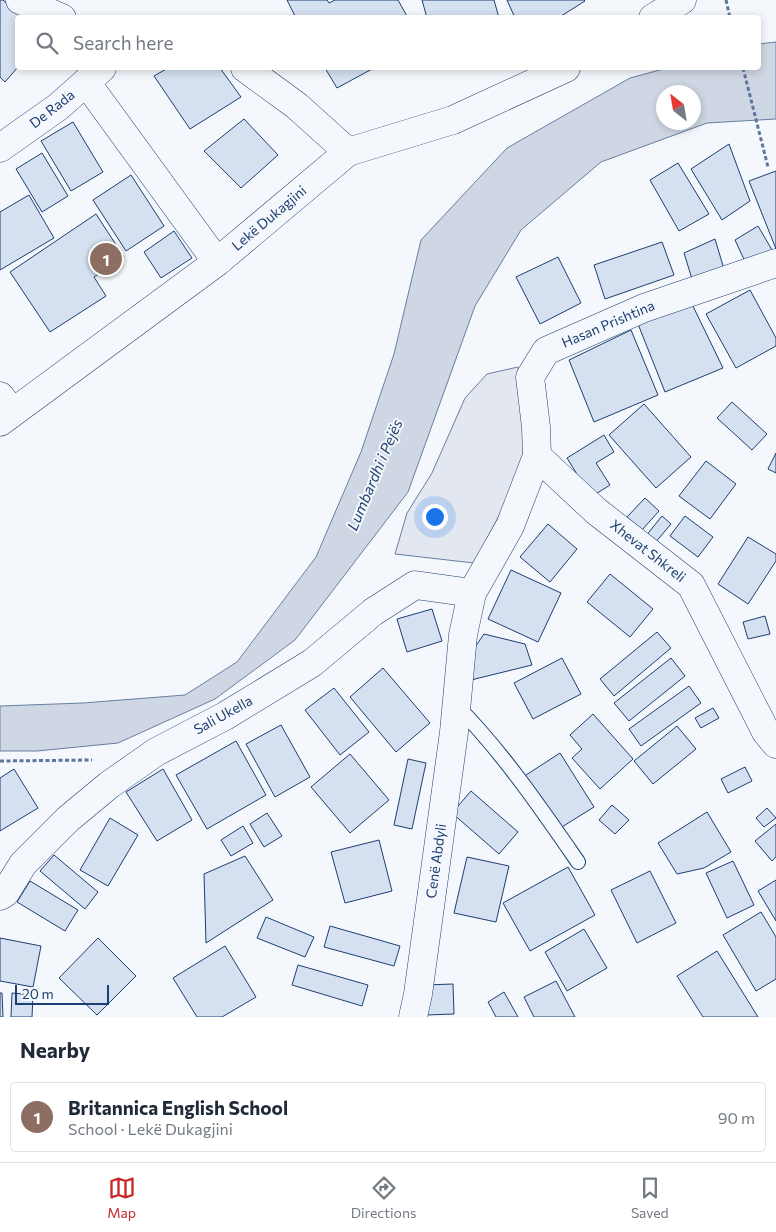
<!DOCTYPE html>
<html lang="en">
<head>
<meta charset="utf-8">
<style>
  body { margin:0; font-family:Commissioner,sans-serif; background:#f6f6f7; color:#1f2937 }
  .compass { position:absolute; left:656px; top:85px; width:45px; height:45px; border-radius:50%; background:#fff; box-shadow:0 2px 8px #0003; rotate:329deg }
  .scale { position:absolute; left:15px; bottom:12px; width:94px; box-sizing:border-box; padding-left:5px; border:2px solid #1d3f73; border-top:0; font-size:14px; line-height:18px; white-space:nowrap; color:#1d3f73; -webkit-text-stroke:4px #f4f7fb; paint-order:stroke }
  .you { position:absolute; left:434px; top:516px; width:18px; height:18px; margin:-12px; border:4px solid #fff; border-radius:50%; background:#1a73e8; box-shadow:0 0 0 8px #1a73e833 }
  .badge { display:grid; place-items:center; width:32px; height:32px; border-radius:50%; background:#c62828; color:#fff; font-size:16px; font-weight:700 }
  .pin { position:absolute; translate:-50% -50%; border:2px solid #fff; box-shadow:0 1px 5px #0006 }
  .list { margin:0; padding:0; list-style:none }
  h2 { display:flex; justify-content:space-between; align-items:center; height:65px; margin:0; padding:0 20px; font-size:21px }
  h2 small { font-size:16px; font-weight:400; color:#747a83 }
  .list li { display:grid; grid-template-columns:32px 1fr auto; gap:15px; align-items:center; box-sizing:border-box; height:70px; margin:0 10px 10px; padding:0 10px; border:1px solid #e0e1e3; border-radius:5px }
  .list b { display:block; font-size:19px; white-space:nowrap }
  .list p { margin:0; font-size:16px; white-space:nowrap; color:#747a83 }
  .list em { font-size:16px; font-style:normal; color:#747a83 }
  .icon { flex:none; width:28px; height:28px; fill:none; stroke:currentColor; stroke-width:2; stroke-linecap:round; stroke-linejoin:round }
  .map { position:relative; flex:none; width:776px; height:1017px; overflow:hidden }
  .search { position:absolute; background:#fff; box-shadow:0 2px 8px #0003; left:15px; right:15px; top:15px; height:55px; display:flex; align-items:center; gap:12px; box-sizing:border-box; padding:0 18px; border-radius:5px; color:#747a83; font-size:19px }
  .sheet { height:145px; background:#fff }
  nav { display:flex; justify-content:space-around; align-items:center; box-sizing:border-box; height:70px; border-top:1px solid #e0e1e3; background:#fff; font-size:14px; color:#747a83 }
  nav a { display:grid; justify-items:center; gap:2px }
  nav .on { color:#c62828 }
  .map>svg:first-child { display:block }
</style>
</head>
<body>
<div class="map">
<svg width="776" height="1017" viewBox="0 0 776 1017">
  <rect width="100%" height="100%" fill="#f4f7fb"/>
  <path fill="#e3e8f0" stroke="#687fa3" d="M518 367 528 445 518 480 474 563 395 554 407 513 432 473 465 398 487 374Z"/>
  <path fill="#cfd7e4" stroke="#687fa3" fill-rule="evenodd" d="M776 42V119L707 123 601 162 521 230 475 306 408 492 295 640 215 699 118 743 37 751H0V706L83 703 185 695 237 662 316 557 361 452 394 354 421 240 507 148 630 78 667 68H758L759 44ZM664 92H694V122H664Z"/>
  <g fill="#d5e0f0" stroke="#1d3f73">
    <path d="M0 0H3L23 18H18V67L5 82 0 77Z"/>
    <path d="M287 0H327L329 3 335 0H398L408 18H296Z"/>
    <path d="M422 0H494L499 18H427Z"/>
    <path d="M507 0H584L585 1 558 18H515Z"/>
    <path d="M168 68H220L241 97 190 129 154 76Z"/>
    <path d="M325 68H374L337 88Z"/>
    <path d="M244 119 278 155 241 188 204 151Z"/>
    <path d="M73 122 103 172 71 191 41 141Z"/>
    <path d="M729 144 750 201 722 220 691 169Z"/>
    <path d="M42 153 68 196 42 212 16 169Z"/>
    <path d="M678 163 709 214 679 231 650 180Z"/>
    <path d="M776 171V249L749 181Z"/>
    <path d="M131 175 164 226 126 251 93 200Z"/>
    <path d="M29 195 54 238 0 270V212Z"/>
    <path d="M96 214 124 257 94 277 106 296 50 332 10 272Z"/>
    <path d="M758 226 775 255 747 266 735 240Z"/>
    <path d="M174 231 192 258 161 278 144 252Z"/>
    <path d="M715 239 724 269 692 279 684 253Z"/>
    <path d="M662 242 674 275 605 299 594 265Z"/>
    <path d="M558 257 581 303 540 324 516 277Z"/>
    <path d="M750 290 776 338V346L736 368 706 314Z"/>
    <path d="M690 300 723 368 665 392 638 324Z"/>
    <path d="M631 330 658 395 594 422 569 360Z"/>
    <path d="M732 402 767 434 752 450 717 418Z"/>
    <path d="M644 404 691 457 656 488 609 435Z"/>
    <path d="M604 435 614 452 596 463 610 485 591 497 567 458Z"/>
    <path d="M776 453V473L768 469Z"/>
    <path d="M706 461 736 484 710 519 679 496Z"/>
    <path d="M645 498 659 511 642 530 627 517Z"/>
    <path d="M662 516 671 524 654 544 645 537Z"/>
    <path d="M685 516 713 537 698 557 670 536Z"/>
    <path d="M548 524 577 549 550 582 520 557Z"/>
    <path d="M748 537 776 554V561L748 604 718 584Z"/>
    <path d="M511 570 561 593 538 642 488 619Z"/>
    <path d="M610 574 653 609 630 637 587 602Z"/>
    <path d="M432 609 442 641 407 652 397 619Z"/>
    <path d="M765 616 770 634 748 639 743 622Z"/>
    <path d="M657 632 671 648 614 696 600 679Z"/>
    <path d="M484 634 525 644 532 665 467 681 468 657Z"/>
    <path d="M562 658 581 694 533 719 514 683Z"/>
    <path d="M671 658 685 676 629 721 614 703Z"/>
    <path d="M383 668 430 723 396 752 350 697Z"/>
    <path d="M689 686 701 703 641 746 629 729Z"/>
    <path d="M334 688 369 732 340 755 305 710Z"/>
    <path d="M713 708 719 718 701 728 695 718Z"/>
    <path d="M593 714 633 759 600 789 572 758 582 749 570 735Z"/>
    <path d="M281 725 310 777 275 797 246 744Z"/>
    <path d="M677 726 696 749 653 784 634 761Z"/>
    <path d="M236 741 266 795 207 829 176 775Z"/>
    <path d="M560 753 594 807 557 830 523 777Z"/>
    <path d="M350 754 389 800 350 833 311 787Z"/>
    <path d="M408 759 426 763 412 829 394 825Z"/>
    <path d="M745 767 752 781 728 793 721 779Z"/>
    <path d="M14 769 38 808 0 831V778Z"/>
    <path d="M163 769 192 820 157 841 126 792Z"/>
    <path d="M471 791 518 832 499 854 452 813Z"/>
    <path d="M612 805 629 820 615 834 599 820Z"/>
    <path d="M767 808 776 818 764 827 756 818Z"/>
    <path d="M707 812 731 852 704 868 677 874 658 843Z"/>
    <path d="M267 813 282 836 264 847 250 824Z"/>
    <path d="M110 818 138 835 108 886 80 870Z"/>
    <path d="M776 824V857L772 861 755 841Z"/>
    <path d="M243 826 253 843 231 856 221 840Z"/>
    <path d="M379 840 392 891 345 903 331 852Z"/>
    <path d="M54 855 98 892 85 909 40 871Z"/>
    <path d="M245 856 273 900 206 943 204 874Z"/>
    <path d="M467 857 509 866 496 922 454 913Z"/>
    <path d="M733 861 754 905 727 918 706 873Z"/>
    <path d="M568 867 595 915 530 951 503 903Z"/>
    <path d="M650 871 676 923 637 943 611 890Z"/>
    <path d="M776 880V921L758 891Z"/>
    <path d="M30 881 78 910 65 931 17 902Z"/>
    <path d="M761 912 776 937V979L756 991 723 935Z"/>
    <path d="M266 917 314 937 305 957 257 938Z"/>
    <path d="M330 926 400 946 394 966 324 947Z"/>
    <path d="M584 929 607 968 567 991 545 952Z"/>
    <path d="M0 938 41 946 33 987 0 981Z"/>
    <path d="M98 938 136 976 97 1015 59 978Z"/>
    <path d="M225 946 256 997 222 1017H197L173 978Z"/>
    <path d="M717 951 758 1017H703L677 976Z"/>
    <path d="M298 965 368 985 362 1006 292 985Z"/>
    <path d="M556 981 575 1017H534L524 997Z"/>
    <path d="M453 984 454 1014 426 1015 425 985Z"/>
    <path d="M504 992 518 1017H496L488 1002Z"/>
    <path d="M0 993H2L3 1017H0Z"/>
    <path d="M12 993 33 995 32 1017H11Z"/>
  </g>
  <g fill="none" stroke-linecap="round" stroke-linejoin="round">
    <defs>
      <path id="service" d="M457 706C503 753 540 807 578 862"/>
      <g id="minor">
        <path d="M86 82 217 262"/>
        <path d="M0 148 58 107 102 68"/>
        <path d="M0 396 12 412"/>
        <path d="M537 456 596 511 691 585 766 732 776 744"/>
        <path d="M0 896 5 893 23 864 68 819 109 785 156 752 225 716 312 663 373 612 415 585 472 593"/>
        <path d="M413 1017 418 994 454 732 463 635 472 593 510 526 537 456 536 427 530 377 546 351 644 308 776 263"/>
      </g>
      <g id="tertiary">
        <path d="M20 0 62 18"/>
        <path d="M653 18 682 0"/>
        <path d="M245 68 297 106 348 152"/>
        <path d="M0 422 217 262 348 152 453 120 566 68"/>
      </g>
    </defs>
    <use href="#service" stroke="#1d3f73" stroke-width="16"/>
    <use href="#minor" stroke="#1d3f73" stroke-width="29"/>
    <use href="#tertiary" stroke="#1d3f73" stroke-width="29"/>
    <g stroke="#5e769c" stroke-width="3" stroke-dasharray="4 2.5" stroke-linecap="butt">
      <path d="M726 0 730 18"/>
      <path d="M743 68 768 167"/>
      <path d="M0 761 92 760"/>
    </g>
    <use href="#service" stroke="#f4f7fb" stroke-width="14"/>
    <use href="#minor" stroke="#f4f7fb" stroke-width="28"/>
    <use href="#tertiary" stroke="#f4f7fb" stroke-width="28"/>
  </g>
  <g text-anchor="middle" stroke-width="4" stroke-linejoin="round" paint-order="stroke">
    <g font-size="14" fill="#1d3f73" stroke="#f4f7fb">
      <text transform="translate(52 109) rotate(-38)" y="5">De Rada</text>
      <text transform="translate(269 218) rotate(-40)" y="5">Lekë Dukagjini</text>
      <text transform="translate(608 324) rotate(-23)" y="5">Hasan Prishtina</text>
      <text transform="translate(648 551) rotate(38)" y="5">Xhevat Shkreli</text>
      <text transform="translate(223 715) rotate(-29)" y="5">Sali Ukella</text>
      <text transform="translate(436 861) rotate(-82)" y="5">Cenë Abdyli</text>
    </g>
    <g font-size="15" font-style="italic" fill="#1d3f73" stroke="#f4f7fb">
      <text transform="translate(375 475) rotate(-67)" y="5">Lumbardhi i Pejës</text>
    </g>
  </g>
</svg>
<svg class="compass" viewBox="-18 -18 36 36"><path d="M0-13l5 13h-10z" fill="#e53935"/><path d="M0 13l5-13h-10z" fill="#747a83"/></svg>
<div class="scale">20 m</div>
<div class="you"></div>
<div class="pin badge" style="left:106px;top:259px;background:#8d6e63">1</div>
<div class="search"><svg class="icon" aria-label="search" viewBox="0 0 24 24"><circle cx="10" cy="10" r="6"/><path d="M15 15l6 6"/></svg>Search here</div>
</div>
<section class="sheet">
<h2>Nearby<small></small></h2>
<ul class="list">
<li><span class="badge" style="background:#8d6e63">1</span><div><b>Britannica English School</b><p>School · Lekë Dukagjini</p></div><em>90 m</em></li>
</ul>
</section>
<nav>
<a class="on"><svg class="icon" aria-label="map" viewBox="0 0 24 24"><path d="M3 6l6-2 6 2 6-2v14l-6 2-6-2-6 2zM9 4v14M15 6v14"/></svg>Map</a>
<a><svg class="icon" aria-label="directions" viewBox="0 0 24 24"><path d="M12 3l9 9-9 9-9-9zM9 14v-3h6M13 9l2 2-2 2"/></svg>Directions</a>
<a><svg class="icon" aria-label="saved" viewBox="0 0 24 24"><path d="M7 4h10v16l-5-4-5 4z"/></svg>Saved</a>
</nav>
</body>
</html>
